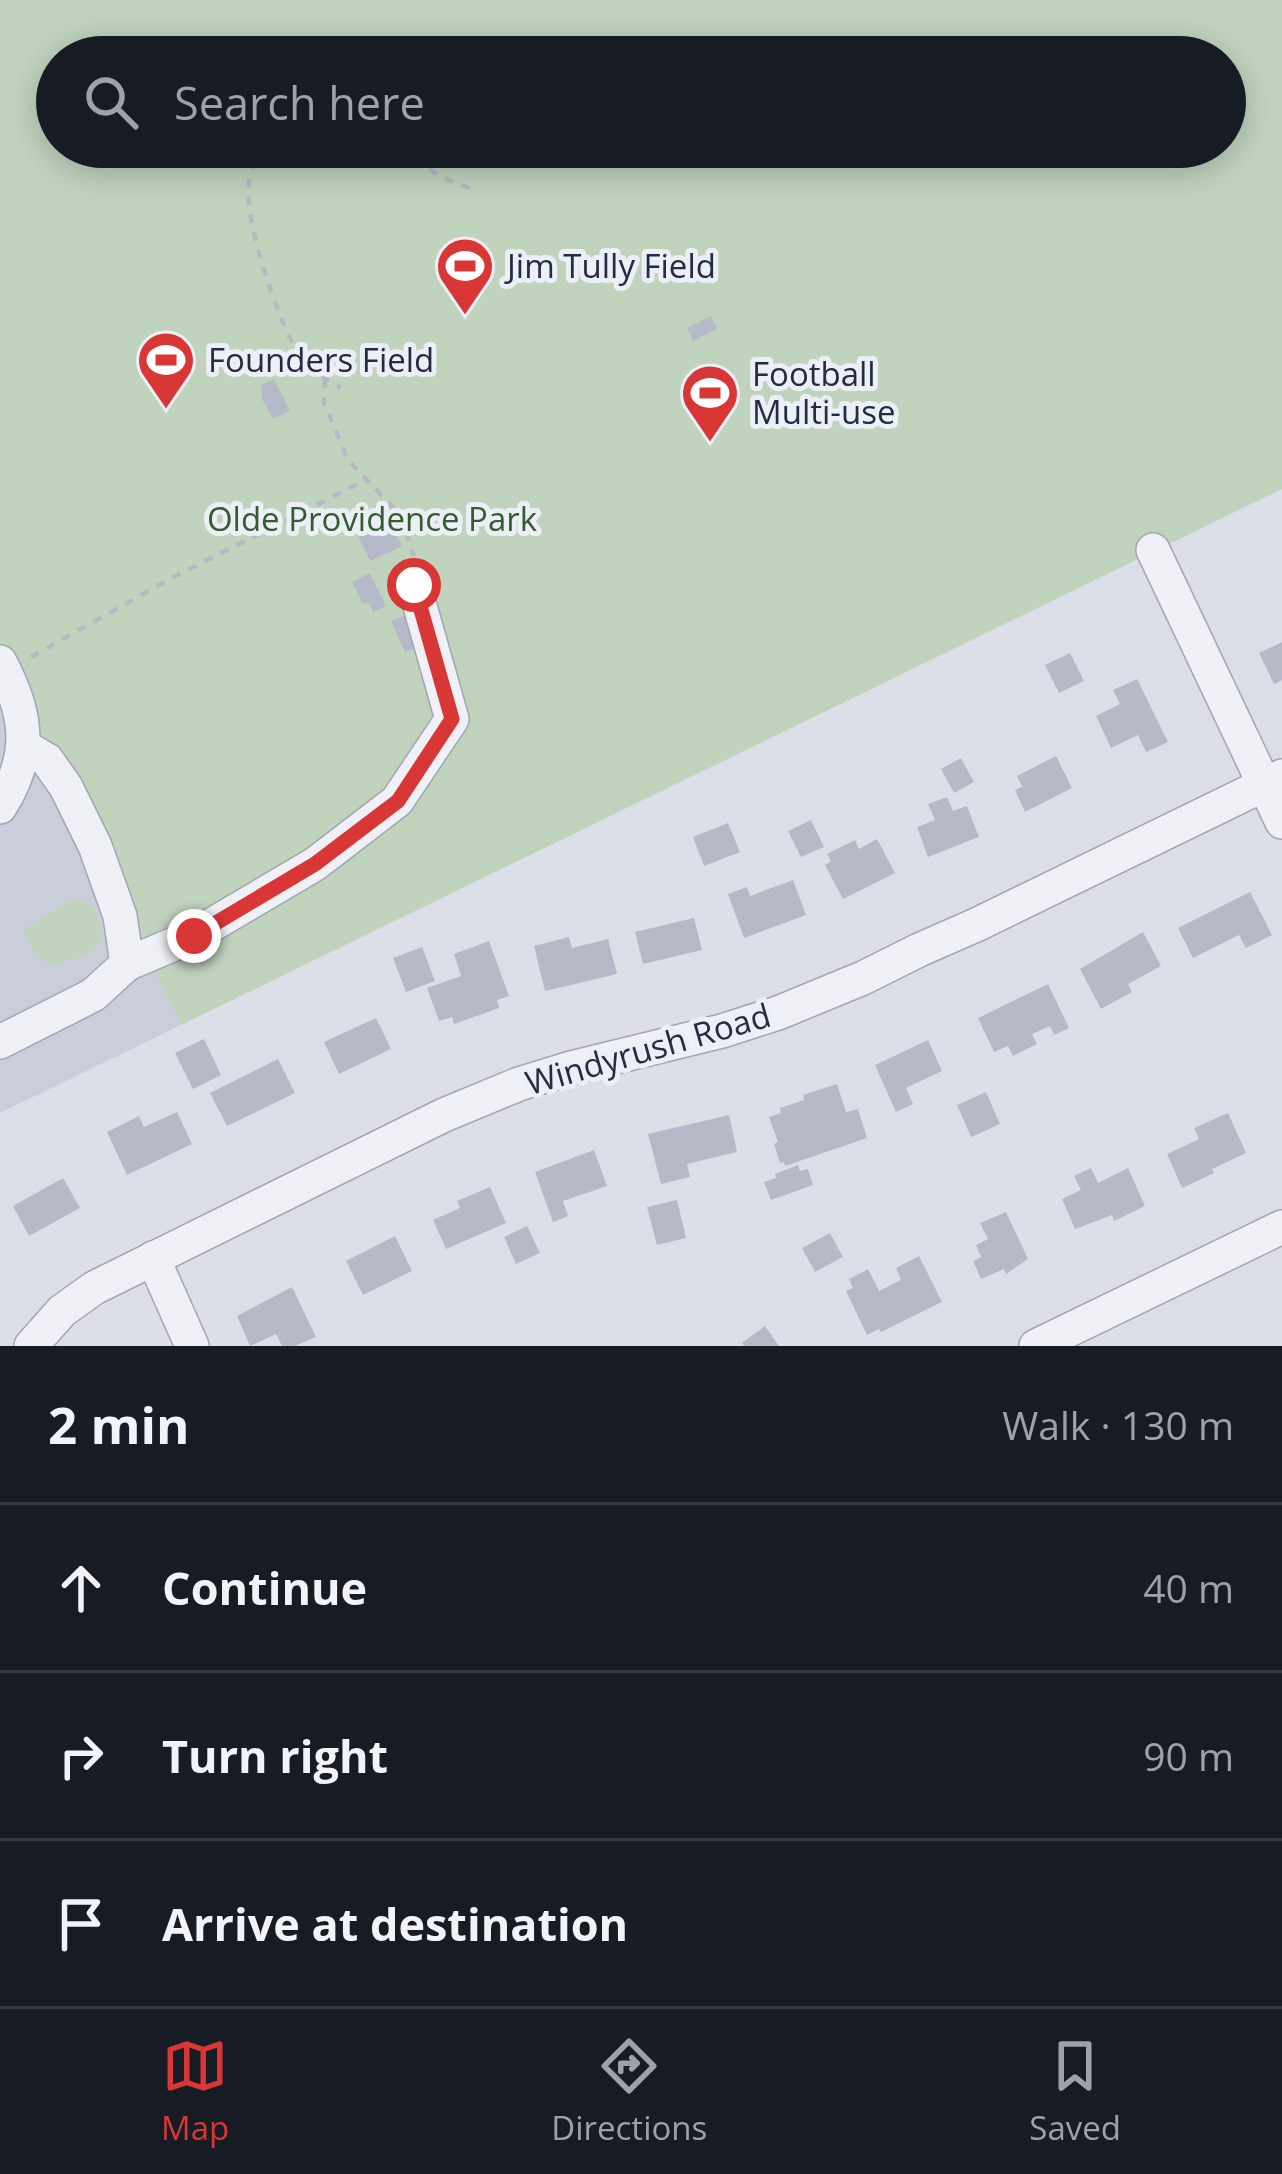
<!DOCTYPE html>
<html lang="en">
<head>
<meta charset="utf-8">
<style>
  body { margin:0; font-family:"Open Sans",sans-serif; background:#20242c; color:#f1f3f6 }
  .stop { position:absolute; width:36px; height:36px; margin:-27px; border:9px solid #d93636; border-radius:50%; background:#fff }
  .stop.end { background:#d93636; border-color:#fff; box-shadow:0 3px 12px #0008 }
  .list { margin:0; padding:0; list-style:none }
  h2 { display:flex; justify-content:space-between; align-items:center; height:156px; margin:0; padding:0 48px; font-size:51px }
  h2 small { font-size:39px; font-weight:400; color:#9ea1a6 }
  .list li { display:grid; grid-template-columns:78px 1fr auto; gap:36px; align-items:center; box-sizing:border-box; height:168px; padding:0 48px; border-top:3px solid #363941 }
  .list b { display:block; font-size:45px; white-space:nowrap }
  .list em { font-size:39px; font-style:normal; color:#9ea1a6 }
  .icon { flex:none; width:66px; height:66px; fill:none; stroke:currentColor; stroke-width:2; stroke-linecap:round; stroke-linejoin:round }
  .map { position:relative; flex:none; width:1282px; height:1346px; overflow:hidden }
  .search { position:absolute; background:#171b24; box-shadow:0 6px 30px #0003; left:36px; right:36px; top:36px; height:132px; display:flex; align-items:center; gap:30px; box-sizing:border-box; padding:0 42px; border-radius:66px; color:#9ea1a6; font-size:45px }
  .sheet { height:660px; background:#171b24 }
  nav { display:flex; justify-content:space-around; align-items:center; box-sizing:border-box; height:168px; border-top:3px solid #363941; background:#171b24; font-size:33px; color:#9ea1a6 }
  nav a { display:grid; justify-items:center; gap:6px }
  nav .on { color:#d93636 }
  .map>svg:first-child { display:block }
</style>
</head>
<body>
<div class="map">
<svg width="1282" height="1346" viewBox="0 0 1282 1346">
  <rect width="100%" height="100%" fill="#dddfe8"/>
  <path fill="#caceda" d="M0 648 85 812 181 1025 0 1113Z"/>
  <g fill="#bfd3bd" fill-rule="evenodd">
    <path d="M0 0H1282V489L181 1025 0 654ZM57 57H1225V147H57Z"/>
    <path d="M76 899C98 904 103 923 100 943 90 957 81 956 65 961 62 962 59 965 56 965 41 966 26 942 23 930 29 925 68 901 76 899Z"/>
  </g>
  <g fill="#b6bac8">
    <path d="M711 316 717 329 693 341 687 328Z"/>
    <path d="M274 379 290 411 273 419 262 399 261 385Z"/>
    <path d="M387 516 402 546 370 561 356 531Z"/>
    <path d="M370 573 386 606 373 612 368 602 363 604 352 582Z"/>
    <path d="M408 614 422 645 405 652 391 621Z"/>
    <path d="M1282 642V680L1274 684 1259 653Z"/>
    <path d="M1070 653 1084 681 1059 693 1045 665Z"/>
    <path d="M1137 679 1168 742 1146 752 1138 735 1111 748 1096 716 1120 704 1113 690Z"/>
    <path d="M1056 756 1072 788 1025 812 1015 790 1022 787 1017 776Z"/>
    <path d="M961 758 974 782 954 793 941 769Z"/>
    <path d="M947 797 953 811 967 806 979 837 928 857 917 827 935 820 928 804Z"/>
    <path d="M811 820 824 847 801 857 788 831Z"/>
    <path d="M728 823 740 852 704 866 693 837Z"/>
    <path d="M877 839 895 873 843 899 825 865 831 861 827 854 855 840 859 849Z"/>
    <path d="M793 880 806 915 744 938 728 894 747 887 750 896Z"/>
    <path d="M1250 892 1272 935 1246 948 1239 935 1193 958 1178 928Z"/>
    <path d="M694 918 702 950 643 964 635 932Z"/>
    <path d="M1143 932 1161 966 1128 984 1132 992 1101 1009 1080 969Z"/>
    <path d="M569 937 572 948 608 939 617 974 545 991 534 946Z"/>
    <path d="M489 941 509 996 497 1000 499 1008 454 1024 452 1017 439 1021 427 988 461 976 454 954Z"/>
    <path d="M422 947 435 981 406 992 393 958Z"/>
    <path d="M1048 984 1069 1028 1054 1035 1050 1026 1032 1034 1037 1044 1013 1056 1008 1046 994 1052 978 1018Z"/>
    <path d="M376 1018 391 1049 339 1074 324 1042Z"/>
    <path d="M204 1039 221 1075 193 1089 175 1053Z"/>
    <path d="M928 1040 942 1071 906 1088 913 1104 896 1112 875 1065Z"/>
    <path d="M278 1059 295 1093 227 1126 210 1093Z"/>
    <path d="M837 1084 846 1112 858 1109 867 1138 785 1166 784 1162 780 1163 774 1144 778 1142 769 1117 781 1113 780 1108 804 1100 803 1095Z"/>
    <path d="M986 1092 1000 1124 971 1137 957 1105Z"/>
    <path d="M177 1112 192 1144 127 1175 107 1132 139 1116 144 1127Z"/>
    <path d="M1228 1113 1246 1153 1212 1169 1214 1173 1182 1188 1167 1154 1199 1139 1194 1128Z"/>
    <path d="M729 1115 737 1152 687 1164 690 1177 661 1184 648 1134Z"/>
    <path d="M594 1150 607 1186 563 1201 568 1216 553 1222 535 1172Z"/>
    <path d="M798 1165 800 1171 808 1169 813 1185 771 1200 764 1182 776 1178 775 1174Z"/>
    <path d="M1091 1168 1098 1183 1128 1168 1145 1206 1114 1221 1112 1215 1075 1229 1062 1199 1081 1190 1074 1176Z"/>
    <path d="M63 1178 80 1208 29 1236 13 1206Z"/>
    <path d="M490 1187 506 1223 446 1249 433 1220 460 1208 457 1201Z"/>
    <path d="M677 1200 686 1238 657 1245 647 1207Z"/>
    <path d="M1006 1212 1028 1259 1006 1274 1004 1269 981 1279 973 1261 981 1257 976 1245 988 1239 980 1223Z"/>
    <path d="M527 1226 540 1253 516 1264 504 1237Z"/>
    <path d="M830 1233 843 1257 815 1272 802 1248Z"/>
    <path d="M395 1236 412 1271 363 1295 346 1261Z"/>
    <path d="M919 1256 942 1302 881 1332 879 1329 867 1335 846 1291 853 1288 849 1279 868 1269 879 1291 901 1280 896 1268Z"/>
    <path d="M292 1287 316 1337 295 1346H282L276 1334 250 1346 237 1316Z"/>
    <path d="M765 1326 779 1346H744L742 1343Z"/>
  </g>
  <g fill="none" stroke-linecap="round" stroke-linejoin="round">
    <defs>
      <g id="minor">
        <path d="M1153 550 1282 822"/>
        <path d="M0 662C28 714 33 755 0 807"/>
        <path d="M127 964 193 936 315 864 397 801 452 719 414 585"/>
        <path d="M0 1042 93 995 127 964 120 916 95 846 66 787 47 760 25 747"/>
        <path d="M153 1258 192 1346"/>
        <path d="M31 1346 62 1311 94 1288 444 1115 519 1084 571 1068 722 1031 778 1013 863 978 919 950 976 925 1282 776"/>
        <path d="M1036 1346 1282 1227"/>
      </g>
    </defs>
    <use href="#minor" stroke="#a2a5b2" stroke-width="36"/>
    <g stroke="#b7bac3" stroke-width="4.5" stroke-dasharray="9 9" stroke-linecap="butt">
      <path d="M266 147C259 157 251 168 249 180 242 216 278 319 297 352 307 367 325 379 341 388"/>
      <path d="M401 147 440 177 475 190"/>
      <path d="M325 379 324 403 348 460 400 515 414 556"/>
      <path d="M31 657 166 581 366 480"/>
    </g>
    <use href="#minor" stroke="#f0f1f6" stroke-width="33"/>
  </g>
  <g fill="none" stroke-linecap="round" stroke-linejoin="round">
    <path stroke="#d93636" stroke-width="15" d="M194 936 315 864 398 801 452 719 414 585"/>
  </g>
  <defs>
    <symbol id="stadium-pin" viewBox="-11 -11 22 30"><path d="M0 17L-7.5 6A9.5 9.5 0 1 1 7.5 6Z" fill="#d93636" stroke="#eceff6"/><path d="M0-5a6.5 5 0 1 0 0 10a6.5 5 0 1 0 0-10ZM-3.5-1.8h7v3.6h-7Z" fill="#fff"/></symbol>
  </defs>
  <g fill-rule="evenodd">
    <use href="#stadium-pin" x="432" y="233" width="66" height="90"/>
    <use href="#stadium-pin" x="133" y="327" width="66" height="90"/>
    <use href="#stadium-pin" x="677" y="360" width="66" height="90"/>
  </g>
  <g text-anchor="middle" stroke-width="10" stroke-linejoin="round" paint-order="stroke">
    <g font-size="33" fill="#252b40" stroke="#eceff6" text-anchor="start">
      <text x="507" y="278">Jim Tully Field</text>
      <text x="208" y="372">Founders Field</text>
      <text x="752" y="386">Football<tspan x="752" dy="38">Multi-use</tspan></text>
    </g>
    <g font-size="33" fill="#335c31" stroke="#eceff6">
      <text x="372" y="531">Olde Providence Park</text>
    </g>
    <g font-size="33" fill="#252b40" stroke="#eceff6">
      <text transform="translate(648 1049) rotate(-16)" y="12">Windyrush Road</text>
    </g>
  </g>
</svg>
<div class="stop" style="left:414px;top:585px"></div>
<div class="stop end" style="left:194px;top:936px"></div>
<div class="search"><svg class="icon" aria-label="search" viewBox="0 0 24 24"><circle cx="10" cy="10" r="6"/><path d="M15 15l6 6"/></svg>Search here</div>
</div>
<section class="sheet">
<h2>2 min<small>Walk · 130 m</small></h2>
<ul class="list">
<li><svg class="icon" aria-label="ahead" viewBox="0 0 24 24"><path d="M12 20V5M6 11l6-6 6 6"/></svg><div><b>Continue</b></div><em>40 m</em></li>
<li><svg class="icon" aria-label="right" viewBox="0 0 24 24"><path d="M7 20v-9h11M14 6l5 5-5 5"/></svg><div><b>Turn right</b></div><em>90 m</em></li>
<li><svg class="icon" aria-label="arrive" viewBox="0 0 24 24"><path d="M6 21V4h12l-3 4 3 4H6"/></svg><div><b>Arrive at destination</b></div></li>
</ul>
</section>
<nav>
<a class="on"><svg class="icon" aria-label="map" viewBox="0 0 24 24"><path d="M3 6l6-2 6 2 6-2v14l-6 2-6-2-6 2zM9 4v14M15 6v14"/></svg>Map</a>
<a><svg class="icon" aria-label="directions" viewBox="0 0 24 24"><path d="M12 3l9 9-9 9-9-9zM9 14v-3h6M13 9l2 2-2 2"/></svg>Directions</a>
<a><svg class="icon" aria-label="saved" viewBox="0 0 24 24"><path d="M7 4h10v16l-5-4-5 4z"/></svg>Saved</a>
</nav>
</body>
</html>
